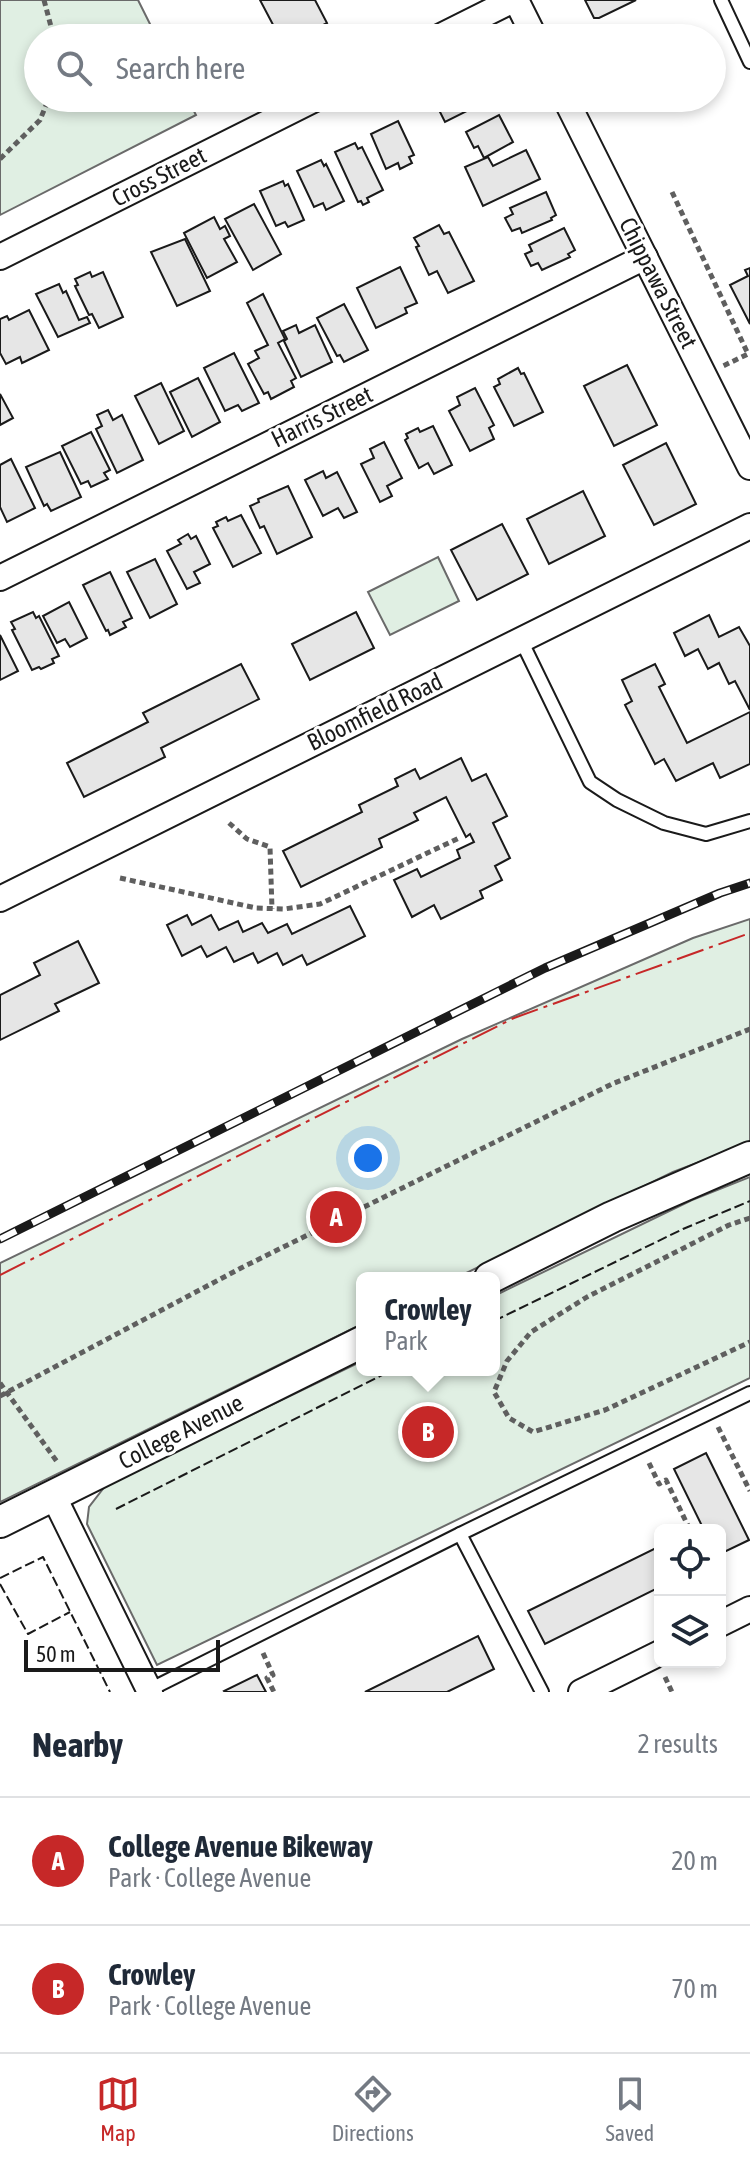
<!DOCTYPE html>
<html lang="en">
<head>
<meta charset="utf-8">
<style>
  body { margin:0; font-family:"Asap Condensed",sans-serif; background:#f6f6f7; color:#1f2937 }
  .controls { position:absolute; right:24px; bottom:24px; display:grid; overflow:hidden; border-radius:12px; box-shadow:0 4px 12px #0003 }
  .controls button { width:72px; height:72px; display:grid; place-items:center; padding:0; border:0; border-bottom:2px solid #e0e1e3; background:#fff; color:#1f2937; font:40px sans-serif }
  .scale { position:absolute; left:24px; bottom:20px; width:196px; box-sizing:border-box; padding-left:8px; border:4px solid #1a1a1a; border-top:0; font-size:22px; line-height:28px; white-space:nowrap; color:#1a1a1a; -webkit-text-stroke:6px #fff; paint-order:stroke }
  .you { position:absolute; left:368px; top:1158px; width:28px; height:28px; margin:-20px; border:6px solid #fff; border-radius:50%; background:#1a73e8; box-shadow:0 0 0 12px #1a73e833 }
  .badge { display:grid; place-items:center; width:52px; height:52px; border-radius:50%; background:#c62828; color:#fff; font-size:26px; font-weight:700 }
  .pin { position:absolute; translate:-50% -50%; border:4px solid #fff; box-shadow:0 2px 8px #0006 }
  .popup { position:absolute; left:356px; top:1272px; width:144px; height:104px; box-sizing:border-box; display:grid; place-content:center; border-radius:12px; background:#fff; filter:drop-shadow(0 2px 6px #0005); font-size:26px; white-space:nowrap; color:#747a83 }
  .popup b { font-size:30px; color:#1f2937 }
  .popup::after { content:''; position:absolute; left:50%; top:100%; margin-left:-16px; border:16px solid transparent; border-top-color:#fff }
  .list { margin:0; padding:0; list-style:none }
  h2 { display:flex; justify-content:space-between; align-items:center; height:104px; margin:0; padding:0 32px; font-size:34px }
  h2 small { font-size:26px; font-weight:400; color:#747a83 }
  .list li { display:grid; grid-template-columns:52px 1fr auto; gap:24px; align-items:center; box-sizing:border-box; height:128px; padding:0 32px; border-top:2px solid #e0e1e3 }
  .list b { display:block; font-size:30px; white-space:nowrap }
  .list p { margin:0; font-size:26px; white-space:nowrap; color:#747a83 }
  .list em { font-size:26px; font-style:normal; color:#747a83 }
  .icon { flex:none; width:44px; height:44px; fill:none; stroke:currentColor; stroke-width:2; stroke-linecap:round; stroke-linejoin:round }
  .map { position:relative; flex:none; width:750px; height:1692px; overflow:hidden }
  .search { position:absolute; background:#fff; box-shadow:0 4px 12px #0003; left:24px; right:24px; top:24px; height:88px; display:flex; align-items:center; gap:20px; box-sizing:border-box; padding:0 28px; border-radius:44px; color:#747a83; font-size:30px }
  .sheet { height:360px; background:#fff }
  nav { display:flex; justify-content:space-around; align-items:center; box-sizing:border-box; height:112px; border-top:2px solid #e0e1e3; background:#fff; font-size:22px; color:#747a83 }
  nav a { display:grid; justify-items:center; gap:4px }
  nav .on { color:#c62828 }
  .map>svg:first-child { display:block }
</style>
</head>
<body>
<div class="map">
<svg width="750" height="1692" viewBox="0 0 750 1692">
  <rect width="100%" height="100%" fill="#fff"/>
  <g fill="#e0efe3" stroke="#6a6a6a" stroke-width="2">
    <path d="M0 0H138L157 38H38V98H187L196 115 0 215Z"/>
    <path d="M438 557 459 601 390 635 368 592Z"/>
    <path d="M750 919V1143L673 1172 456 1278H362V1324L0 1502V1263L462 1039 693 938Z"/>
    <path d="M750 1177V1378L157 1665 87 1524 89 1507 106 1485 362 1361V1370H494V1296L692 1200Z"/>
  </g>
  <g fill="#e6e6e6" stroke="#1a1a1a" stroke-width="2">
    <path d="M260 0H315L327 23 299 38H280Z"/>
    <path d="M585 0H636L599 18H594Z"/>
    <path d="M433 98H491V99L445 122Z"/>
    <path d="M499 115 513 142 484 158 478 146 474 148 466 132Z"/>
    <path d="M398 121 414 155 409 157 412 163 400 169 398 163 386 169 371 134Z"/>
    <path d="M355 143 358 149 362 147 383 190 367 198 369 202 363 205 361 201 358 202 335 152Z"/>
    <path d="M526 150 540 179 483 206 465 167 488 157 493 166Z"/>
    <path d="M321 160 324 166 326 164 344 201 326 210 323 203 314 207 297 171Z"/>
    <path d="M283 181 285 186 288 184 304 220 288 227 285 222 276 226 260 191Z"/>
    <path d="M546 192 556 215 551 218 552 220 522 233 520 228 512 231 505 218 513 214 510 208Z"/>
    <path d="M254 204 281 254 253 270 225 219Z"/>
    <path d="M214 217 220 229 225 226 230 236 224 239 237 262 207 278 184 233Z"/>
    <path d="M439 225 444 234 449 232 474 281 448 293 437 271 429 275 416 247 419 246 414 238Z"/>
    <path d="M564 228 575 250 568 254 570 257 542 270 538 263 531 266 525 254 532 251 529 245Z"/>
    <path d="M185 239 210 291 177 306 151 252Z"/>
    <path d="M400 267 417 303 405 308 407 313 376 328 357 288Z"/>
    <path d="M750 268V324L730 285 748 276 745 270Z"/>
    <path d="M90 272 92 277 103 272 123 317 99 328 92 314 89 315 75 286 78 285 75 279Z"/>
    <path d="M59 284 63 293 66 291 79 320 87 317 90 323 58 337 36 294Z"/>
    <path d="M263 294 285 339 278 343 296 378 291 381 294 387 271 399 268 392 264 394 248 364 259 358 255 351 268 345 247 303Z"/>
    <path d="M344 304 368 350 344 362 340 355 337 356 317 318Z"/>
    <path d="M29 310 49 350 22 363 20 357 6 364 0 353V319L7 316 9 320Z"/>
    <path d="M296 325 299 333 315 325 332 362 301 377 284 341 287 339 283 331Z"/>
    <path d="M234 353 259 403 242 411 238 405 225 411 204 368Z"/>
    <path d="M627 365 657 425 614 446 584 386Z"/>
    <path d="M518 368 521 374 524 373 543 412 514 426 494 387 500 384 498 379Z"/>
    <path d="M198 378 220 422 192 437 170 392Z"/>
    <path d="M161 383 184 431 159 444 135 396Z"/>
    <path d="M475 388 494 425 489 428 494 439 470 451 449 411 460 405 457 397Z"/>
    <path d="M0 394 13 418 0 425Z"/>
    <path d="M108 410 113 420 122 415 143 460 117 473 96 429 102 426 97 415Z"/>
    <path d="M433 426 452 465 434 474 428 463 419 468 405 440 408 438 406 434 418 428 420 432Z"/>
    <path d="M91 432 110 470 104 473 108 479 91 487 88 481 81 484 62 446Z"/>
    <path d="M384 442 402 478 387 486 392 496 380 502 361 464 374 458 370 449Z"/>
    <path d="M666 443 696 504 654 525 623 465Z"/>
    <path d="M60 452 81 497 51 511 47 504 44 506 26 467Z"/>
    <path d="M11 459 35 508 7 522 0 507V465Z"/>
    <path d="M323 471 326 478 337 472 357 512 344 518 338 508 323 516 305 480Z"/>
    <path d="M288 486 312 537 277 554 264 526 260 528 250 506 259 502 258 499Z"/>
    <path d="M583 491 605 536 549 564 527 519Z"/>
    <path d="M241 515 261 553 233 567 213 528 218 526 216 522 226 517 228 521Z"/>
    <path d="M502 524 528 574 477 600 451 550Z"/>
    <path d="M188 534 191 539 196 536 210 564 194 572 200 583 187 589 167 551 181 544 178 540Z"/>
    <path d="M155 559 177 604 150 618 127 572Z"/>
    <path d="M110 572 132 618 123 622 126 627 110 635 108 630 106 631 83 585Z"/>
    <path d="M69 602 87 638 70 647 65 639 57 643 43 616Z"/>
    <path d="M33 612 36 618 39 616 59 656 52 659 54 663 41 669 39 667 32 670 12 630 15 629 11 622Z"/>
    <path d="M356 612 374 648 310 680 292 644Z"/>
    <path d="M709 615 719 637 739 627 750 646V710L735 681 729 684 719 663 708 669 698 649 685 656 674 633Z"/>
    <path d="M0 635 18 671 0 680Z"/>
    <path d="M241 664 259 699 161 748 165 757 84 797 67 763 148 722 143 713Z"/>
    <path d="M655 664 665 684 659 687 687 743 750 712V764L720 778 713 763 676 781 664 759 655 764 625 705 632 701 622 680Z"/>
    <path d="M461 758 472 781 486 774 507 816 493 823 510 858 495 866 502 880 480 891 483 898 441 919 434 905 412 917 394 880 417 869 421 877 460 858 457 850 474 842 470 834 466 837 446 797 414 813 418 820 379 839 382 847 301 887 283 851 362 812 359 805 398 786 395 779 415 769 420 779Z"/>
    <path d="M350 906 365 936 307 965 302 955 283 965 277 953 258 963 253 953 234 962 226 947 207 957 201 946 182 956 167 925 187 915 192 925 211 915 219 930 238 921 243 932 262 923 268 933 287 924 292 934Z"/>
    <path d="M78 941 99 983 55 1004 59 1011 0 1040V995L40 975 34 963Z"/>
    <path d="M706 1453 749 1540 720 1554V1530H704L674 1469Z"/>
    <path d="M658 1547 660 1587 545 1644 528 1611Z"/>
    <path d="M478 1636 494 1669 447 1692H365Z"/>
    <path d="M257 1675 266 1692H225L224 1691Z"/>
  </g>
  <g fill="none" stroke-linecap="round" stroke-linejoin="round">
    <defs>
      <g id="service">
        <path d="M721 0 750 62"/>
        <path d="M521 640 590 782 617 800 664 823 706 834 750 821"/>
        <path d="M460 1534 542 1692"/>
        <path d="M149 1690 460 1534 750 1393"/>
      </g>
      <g id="minor">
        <path d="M516 0 535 38"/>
        <path d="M437 38 513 0"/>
        <path d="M565 98 750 467"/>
        <path d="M0 257 317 98"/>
        <path d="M0 578 645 257"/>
        <path d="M0 899 750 526"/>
        <path d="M53 1495 150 1692"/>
        <path d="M720 1624 750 1609"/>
        <path d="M581 1692 660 1653"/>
      </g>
      <g id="tertiary">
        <path d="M490 1278 612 1217 750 1157"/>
        <path d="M0 1522 362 1342"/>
      </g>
    </defs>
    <use href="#service" stroke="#1a1a1a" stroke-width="16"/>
    <use href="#minor" stroke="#1a1a1a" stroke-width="28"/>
    <use href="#tertiary" stroke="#1a1a1a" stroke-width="34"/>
    <g stroke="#5f5f5f" stroke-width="5" stroke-dasharray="6 4" stroke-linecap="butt">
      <path d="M44 0 54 38"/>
      <path d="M0 159 40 120 49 98"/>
      <path d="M672 192 748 354 723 366"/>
      <path d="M229 823 247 839 270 847 272 909"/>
      <path d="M120 878 256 908 284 909 320 904 459 838"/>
      <path d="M750 1218 729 1225 587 1297 531 1332 507 1361 494 1392 509 1418 533 1432 605 1410 750 1342"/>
      <path d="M0 1383 58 1463"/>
      <path d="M0 1396 241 1268 612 1084 750 1029"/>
      <path d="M718 1427 750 1491"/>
      <path d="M649 1463 659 1484 666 1480 690 1530"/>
      <path d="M263 1653 273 1675 267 1678 274 1692"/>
      <path d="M665 1677 672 1692"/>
    </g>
    <use href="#service" stroke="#fff" stroke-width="12"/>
    <use href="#minor" stroke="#fff" stroke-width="24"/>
    <use href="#tertiary" stroke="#fff" stroke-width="30"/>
    <defs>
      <path id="rail" d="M0 1239 545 968 720 893 750 883"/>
    </defs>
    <use href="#rail" stroke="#1a1a1a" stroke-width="9"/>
    <use href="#rail" stroke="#fff" stroke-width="6" stroke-dasharray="18" stroke-linecap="butt"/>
    <g stroke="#1a1a1a" stroke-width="2" stroke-dasharray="10 4" stroke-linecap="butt">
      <path d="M494 1321 683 1229 750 1201"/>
      <path d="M116 1509 392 1370"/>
      <path d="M0 1578 43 1557 110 1692"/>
      <path d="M0 1584 28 1634 70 1612"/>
    </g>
    <path stroke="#c62828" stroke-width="2" stroke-dasharray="28 6 4 6" stroke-linecap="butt" d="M0 1275 514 1018 750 933"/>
  </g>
  <g text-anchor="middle" stroke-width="6" stroke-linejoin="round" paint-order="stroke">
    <g font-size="24" fill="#1a1a1a" stroke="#fff">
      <text transform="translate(159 177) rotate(-27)" y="8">Cross Street</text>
      <text transform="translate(658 283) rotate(63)" y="8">Chippawa Street</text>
      <text transform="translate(322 417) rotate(-26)" y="8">Harris Street</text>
      <text transform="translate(375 712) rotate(-26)" y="8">Bloomfield Road</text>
      <text transform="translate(181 1432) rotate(-27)" y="8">College Avenue</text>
    </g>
  </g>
</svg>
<div class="controls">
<button><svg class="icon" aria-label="locate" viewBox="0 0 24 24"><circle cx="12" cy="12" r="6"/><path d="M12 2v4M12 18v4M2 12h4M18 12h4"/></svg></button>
<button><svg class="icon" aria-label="layers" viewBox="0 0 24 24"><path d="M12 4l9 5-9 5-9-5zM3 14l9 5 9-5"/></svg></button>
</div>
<div class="scale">50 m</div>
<div class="you"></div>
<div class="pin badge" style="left:336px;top:1217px">A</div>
<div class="pin badge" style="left:428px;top:1432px">B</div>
<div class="popup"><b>Crowley</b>Park</div>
<div class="search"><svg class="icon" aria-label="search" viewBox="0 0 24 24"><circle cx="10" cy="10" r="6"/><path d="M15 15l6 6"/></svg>Search here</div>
</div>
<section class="sheet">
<h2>Nearby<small>2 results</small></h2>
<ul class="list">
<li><span class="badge">A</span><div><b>College Avenue Bikeway</b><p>Park · College Avenue</p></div><em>20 m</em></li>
<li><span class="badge">B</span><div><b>Crowley</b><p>Park · College Avenue</p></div><em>70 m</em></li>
</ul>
</section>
<nav>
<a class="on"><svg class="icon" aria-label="map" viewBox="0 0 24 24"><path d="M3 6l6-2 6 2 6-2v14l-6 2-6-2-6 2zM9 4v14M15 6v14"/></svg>Map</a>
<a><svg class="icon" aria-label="directions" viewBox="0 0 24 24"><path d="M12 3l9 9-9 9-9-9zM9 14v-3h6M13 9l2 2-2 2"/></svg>Directions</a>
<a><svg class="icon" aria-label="saved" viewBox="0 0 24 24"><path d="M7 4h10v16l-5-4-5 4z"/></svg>Saved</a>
</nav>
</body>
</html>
